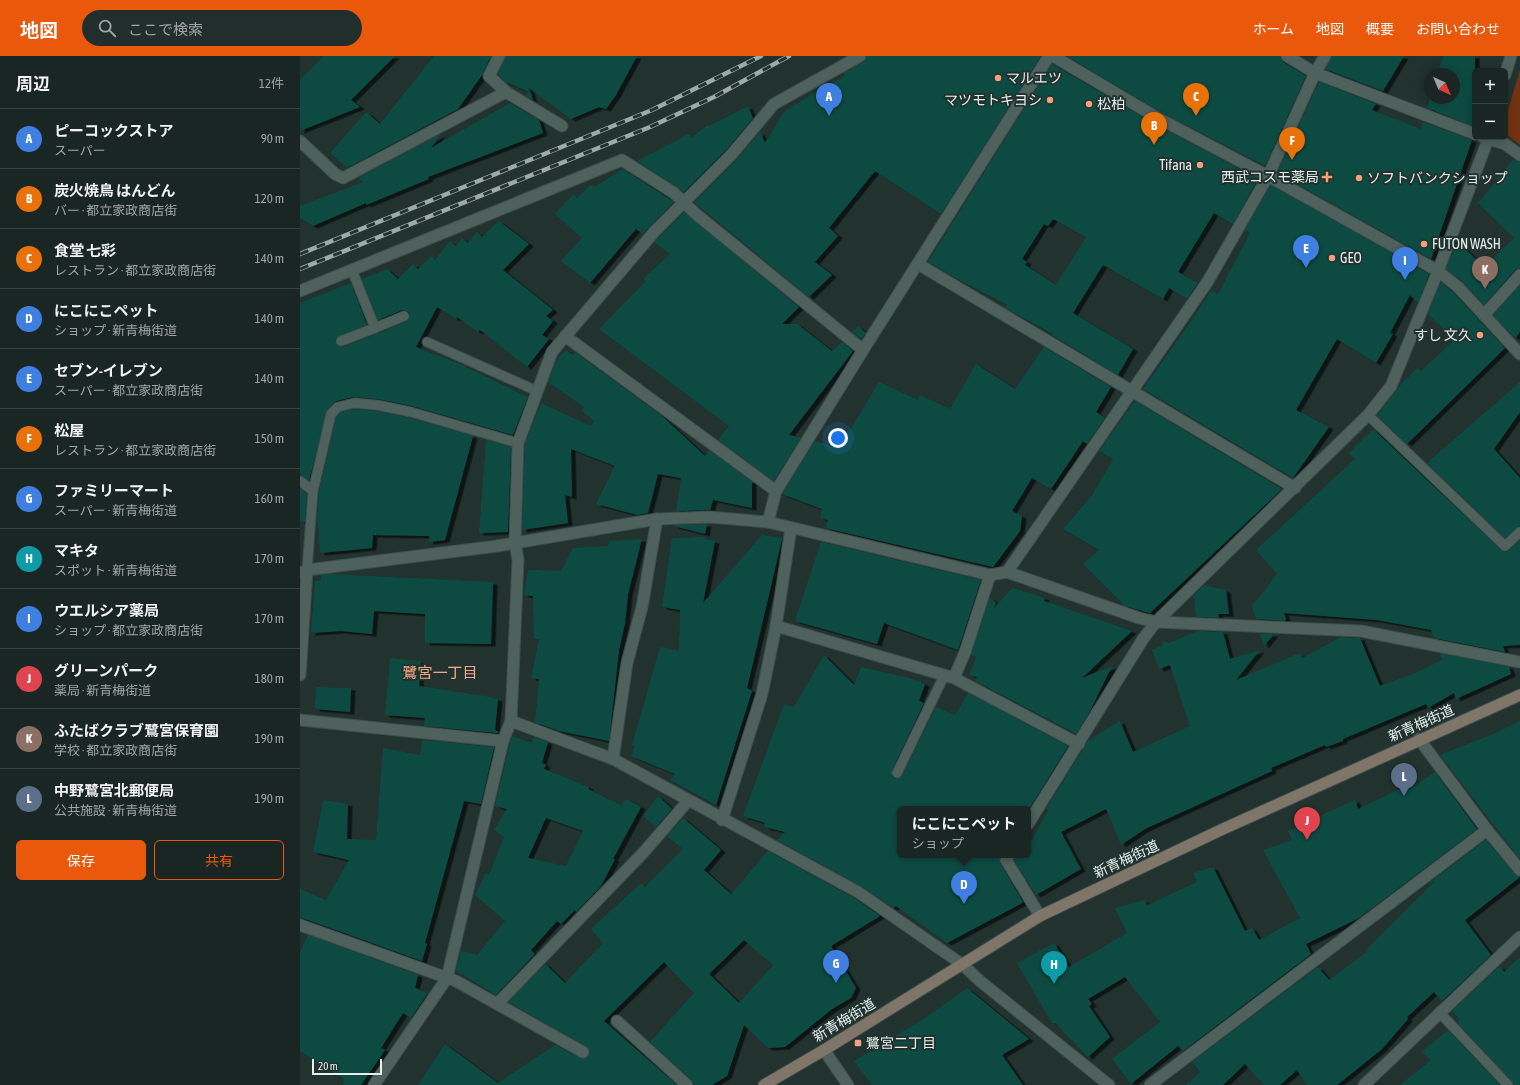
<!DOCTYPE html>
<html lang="ja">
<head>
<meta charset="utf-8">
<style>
  body { margin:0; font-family:"Asap Condensed","Noto Sans JP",sans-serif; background:#222e2b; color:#f1f3f6 }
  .controls { position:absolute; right:12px; top:12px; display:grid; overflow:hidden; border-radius:6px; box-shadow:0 2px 10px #0003 }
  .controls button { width:36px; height:36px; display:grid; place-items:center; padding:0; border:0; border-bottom:1px solid #374341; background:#192623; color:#f1f3f6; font:20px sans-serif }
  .compass { position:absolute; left:1124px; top:12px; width:36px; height:36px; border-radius:50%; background:#192623; box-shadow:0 2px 10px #0003; rotate:136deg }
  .scale { position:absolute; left:12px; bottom:10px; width:70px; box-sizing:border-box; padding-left:4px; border:2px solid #e6f0ee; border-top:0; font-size:11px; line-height:14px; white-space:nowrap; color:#e6f0ee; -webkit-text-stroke:3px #21322f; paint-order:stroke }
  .you { position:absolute; left:538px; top:382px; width:14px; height:14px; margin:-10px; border:3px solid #fff; border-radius:50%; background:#1a73e8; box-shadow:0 0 0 6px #1a73e833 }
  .badge { display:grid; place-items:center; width:26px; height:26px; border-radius:50%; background:#ea580c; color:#fff; font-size:13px; font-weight:700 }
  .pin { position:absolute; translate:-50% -33px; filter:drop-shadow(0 1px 2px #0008) }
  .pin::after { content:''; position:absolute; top:21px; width:14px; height:12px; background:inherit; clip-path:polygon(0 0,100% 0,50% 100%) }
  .popup { position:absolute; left:597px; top:750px; width:134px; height:52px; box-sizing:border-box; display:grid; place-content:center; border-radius:6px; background:#192623; filter:drop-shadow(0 1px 3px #0005); font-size:13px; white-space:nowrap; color:#9fa5a6 }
  .popup b { font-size:15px; color:#f1f3f6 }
  .popup::after { content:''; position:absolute; left:50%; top:100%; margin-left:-8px; border:8px solid transparent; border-top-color:#192623 }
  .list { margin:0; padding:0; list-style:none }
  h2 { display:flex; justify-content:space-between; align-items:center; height:52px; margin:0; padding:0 16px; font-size:17px }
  h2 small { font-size:13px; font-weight:400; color:#9fa5a6 }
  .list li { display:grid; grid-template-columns:26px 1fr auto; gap:12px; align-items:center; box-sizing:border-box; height:60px; padding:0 16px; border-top:1px solid #374341 }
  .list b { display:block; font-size:15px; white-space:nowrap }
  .list p { margin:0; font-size:13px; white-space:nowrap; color:#9fa5a6 }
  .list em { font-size:13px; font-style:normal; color:#9fa5a6 }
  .actions { display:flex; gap:8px; padding:12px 16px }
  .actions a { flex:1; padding:9px 0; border:1px solid #ea580c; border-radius:6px; text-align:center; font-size:14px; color:#ea580c }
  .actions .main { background:#ea580c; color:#fff }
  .icon { flex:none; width:22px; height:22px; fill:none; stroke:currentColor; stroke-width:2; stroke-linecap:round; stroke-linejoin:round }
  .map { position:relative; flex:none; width:1220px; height:1029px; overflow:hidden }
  header { display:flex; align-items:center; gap:24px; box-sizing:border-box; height:56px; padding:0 20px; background:#ea580c; color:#fff }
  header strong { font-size:19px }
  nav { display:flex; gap:22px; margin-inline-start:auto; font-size:14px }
  .search { width:280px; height:36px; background:#222e2b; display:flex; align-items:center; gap:10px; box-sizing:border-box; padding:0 14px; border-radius:22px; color:#9fa5a6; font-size:15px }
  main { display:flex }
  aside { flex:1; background:#192623 }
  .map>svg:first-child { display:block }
</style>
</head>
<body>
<header>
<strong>地図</strong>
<div class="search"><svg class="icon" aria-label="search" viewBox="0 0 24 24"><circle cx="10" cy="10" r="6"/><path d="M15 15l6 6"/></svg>ここで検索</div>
<nav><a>ホーム</a><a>地図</a><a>概要</a><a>お問い合わせ</a></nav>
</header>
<main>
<aside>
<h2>周辺<small>12件</small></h2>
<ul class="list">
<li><span class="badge" style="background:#3f7fe0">A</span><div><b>ピーコックストア</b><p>スーパー</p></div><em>90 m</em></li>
<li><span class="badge" style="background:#e8710a">B</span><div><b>炭火焼鳥 はんどん</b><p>バー · 都立家政商店街</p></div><em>120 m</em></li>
<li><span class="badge" style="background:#e8710a">C</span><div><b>食堂 七彩</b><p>レストラン · 都立家政商店街</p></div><em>140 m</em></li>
<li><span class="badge" style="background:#3f7fe0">D</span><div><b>にこにこペット</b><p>ショップ · 新青梅街道</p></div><em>140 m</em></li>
<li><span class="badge" style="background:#3f7fe0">E</span><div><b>セブン-イレブン</b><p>スーパー · 都立家政商店街</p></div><em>140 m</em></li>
<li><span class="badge" style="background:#e8710a">F</span><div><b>松屋</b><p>レストラン · 都立家政商店街</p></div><em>150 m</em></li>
<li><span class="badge" style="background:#3f7fe0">G</span><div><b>ファミリーマート</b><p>スーパー · 新青梅街道</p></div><em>160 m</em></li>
<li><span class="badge" style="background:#0f9aa8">H</span><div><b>マキタ</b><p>スポット · 新青梅街道</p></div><em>170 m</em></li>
<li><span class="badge" style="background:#3f7fe0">I</span><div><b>ウエルシア薬局</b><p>ショップ · 都立家政商店街</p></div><em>170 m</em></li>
<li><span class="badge" style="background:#e0444e">J</span><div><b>グリーンパーク</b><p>薬局 · 新青梅街道</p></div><em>180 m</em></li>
<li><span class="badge" style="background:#8d6e63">K</span><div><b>ふたばクラブ鷺宮保育園</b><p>学校 · 都立家政商店街</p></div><em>190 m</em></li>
<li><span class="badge" style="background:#5c6f8a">L</span><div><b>中野鷺宮北郵便局</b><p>公共施設 · 新青梅街道</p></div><em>190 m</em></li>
</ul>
<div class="actions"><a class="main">保存</a><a>共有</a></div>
</aside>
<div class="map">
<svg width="1220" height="1029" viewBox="0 0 1220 1029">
  <defs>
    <filter id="shadow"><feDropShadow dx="4.5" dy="2.5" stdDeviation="0" flood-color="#0009"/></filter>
  </defs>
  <rect width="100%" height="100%" fill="#21322f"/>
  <path fill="#733212" d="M1220 14V89L1205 77V64Z"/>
  <g fill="#0b4b42" fill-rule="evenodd" filter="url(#shadow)">
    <path d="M24 0H95L51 44 60 51 0 75V24Z"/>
    <path d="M134 0H191L182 19 158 53 47 112 30 97 66 56 80 68Z"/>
    <path d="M206 0H337L316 39 306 53 299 51 271 63 229 32 233 44 224 39 229 36 204 25 198 18Z"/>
    <path d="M567 0H741L641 158 575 115 529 172 538 180 515 206 532 219 509 241 394 146 437 103 460 76 465 87 483 57 509 40 545 20 544 17 564 6Z"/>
    <path d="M767 0H980L983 6 1006 20 965 110 859 55Z"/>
    <path d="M1032 0H1104L1083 35 1025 13Z"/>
    <path d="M1143 0H1175V71L1127 52 1130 42H1154V18H1137Z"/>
    <path d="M752 8 853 67 958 123 933 168 914 157 878 216 898 227 887 243 869 232 863 243 803 209 773 257 833 293 818 319 752 279 753 278 705 252 707 249 661 225 628 206ZM753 163 786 181 756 229 725 209 727 206 722 203 744 168 748 170Z"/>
    <path d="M1019 26 1076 48 1072 54 1121 73 1123 66 1172 84 1131 203 977 117Z"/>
    <path d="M210 47 239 64 243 77 128 121 129 123 66 149V147L13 170 0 162V150L63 126 58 122 141 78 131 92Z"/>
    <path d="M448 50 453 62 427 93 384 136 337 105 389 78 392 81 408 69 409 70Z"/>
    <path d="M1214 103 1220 106V212L1215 214 1184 249 1163 226 1146 213 1157 185 1184 211 1214 182 1178 147Z"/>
    <path d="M323 113 374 146 343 178 336 173 290 227 261 205 282 182 255 158 273 138 277 142 290 129 294 131Z"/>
    <path d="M971 129 1129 218 1118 247 1110 239 1090 277 1093 278 1076 307 1037 283 996 354 1029 371 993 422 843 333 894 261 911 234 918 238 950 177 945 174Z"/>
    <path d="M384 156 499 251 482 268H497L532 295 542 286 553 295 489 379 501 382 474 425 418 384 429 370 299 273 346 225 343 223 370 198 354 186Z"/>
    <path d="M199 165 229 188 203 214 253 254 246 260 253 265 242 279 249 283 227 311 180 274 178 276 157 261 156 263 137 251 116 291 160 308 228 341 213 379 112 350 78 343 53 341 36 345 27 354 9 425 0 419V247L51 227 67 269 39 280 35 284 36 287 43 291 77 278 107 265 110 258 107 255 102 254 78 264 62 223 87 213 98 223 113 208 118 213 131 200 135 204 150 185 156 190 162 182 168 187 177 176 182 181Z"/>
    <path d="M1141 226 1153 236 1205 292 1107 388 1077 359 1101 328 1118 312 1121 315 1154 284 1128 258Z"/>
    <path d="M1220 229V276L1215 282 1193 259Z"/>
    <path d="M558 270 566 277 561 283 552 276Z"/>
    <path d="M744 291 811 331 796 356 805 362 787 388 783 385 751 433 732 422 712 455 722 460 720 475 693 511 525 472 528 464 520 462 522 453 482 438 515 385 539 392 579 326 618 344 620 339 650 353 676 308 715 333Z"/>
    <path d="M266 294 273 299 275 296 361 359 405 400 409 394 454 427H452V452L413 444 410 454 376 455 381 422 358 418 348 457 337 459 296 448 315 410 271 393 272 441 265 439 268 467 222 474 225 388 241 347 291 370 294 365 282 355 284 351 248 326 257 304Z"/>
    <path d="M1220 326V356L1194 393 1220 422V470L1205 482 1127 407Z"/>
    <path d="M835 345 982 433 850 557 825 550 783 508 799 494 763 473 791 441 813 403 799 395Z"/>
    <path d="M54 353 76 355 110 362 173 380 145 484 129 486V480L73 479 72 492 20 497 18 467 17 466 19 436 36 361 41 356Z"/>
    <path d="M1073 373 1201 494 1207 496 1220 484V589L1203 590 1205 596 1134 582 1131 574 1077 564 984 557 986 563 985 565 956 563 952 550 977 518 956 494 1055 403 1049 397Z"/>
    <path d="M186 384 211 391 208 476 179 477Z"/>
    <path d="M0 433 7 438 5 466 0 465Z"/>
    <path d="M407 468 405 478 374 470V469Z"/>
    <path d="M462 479 482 482V483L447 632 452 635 416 749 370 724 375 718 331 700 335 690 332 689 360 591 379 595 380 554 362 551 372 482 405 481 404 483 415 485 403 547Z"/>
    <path d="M342 483 328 538 325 567 319 594 309 685 259 675 235 666 239 623 231 622 239 583H234L233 540 224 539 228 514 261 515 273 492 308 490 309 485Z"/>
    <path d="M521 486 681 524 658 594 584 567 577 588 495 565Z"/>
    <path d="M28 518 193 526 191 588 125 587V558L74 555 72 578 41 575 11 577 15 525H21V519Z"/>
    <path d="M904 529 926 534 929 558H918L919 562 896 561 894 539Z"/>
    <path d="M712 532 745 542 744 545 832 575 782 622 812 610 790 655 776 678 675 625 677 621 669 619 676 601 671 599 690 542 696 547 694 552Z"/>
    <path d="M897 575 923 576 930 603 960 594 936 624 1000 597 1002 602 1041 581 1060 582 1080 630 1113 618 1142 604 1140 597 1209 611 1211 618 1156 643 1154 637 1128 652 1126 648 1043 683V685L1026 691 1025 689 971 712 972 715 845 773 821 789 806 753 761 776 781 813 736 839 714 804 716 799H728V791L749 753H746L788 685 820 665 833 696 890 670 870 609 859 613 852 594 863 589 862 585 869 587Z"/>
    <path d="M960 578H974L964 590Z"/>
    <path d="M524 599 554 629 561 611 613 623 625 628 619 645 624 647 592 714V720L595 723 600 722 602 720 636 651 655 659 668 637 768 690 729 753H600V799H701L700 807 723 846 722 847 647 887 596 850 593 852 561 830 477 784 485 776 464 771 465 767 443 760 484 648 494 651Z"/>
    <path d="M90 602 121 605 119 630 185 640 198 643 195 674 199 676 198 677 124 670 125 662 85 659Z"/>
    <path d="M16 631 51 632 50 656 15 653Z"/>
    <path d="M1220 665V803L1140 699 1198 676Z"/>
    <path d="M212 680 232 687 233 681 248 686 242 707 246 709 244 713 289 731 288 733 321 749 326 743 341 751 313 803H315L301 830 276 856 275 854 261 868 257 865 231 894 235 898 196 939 156 915 161 895 177 899 205 865 175 839 186 817 189 819 204 781 194 774 207 753 195 750ZM246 762 283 775 266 810 228 802Z"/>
    <path d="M122 684 194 691 181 748 164 745 125 887 127 888 122 905 0 861V833L26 844 49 804 13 796 23 744 48 748 47 783 76 784 83 692 120 699Z"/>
    <path d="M1135 716 1177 773 1059 862 1006 888 1011 898 883 995 878 990 831 1028 812 1003 860 966 825 921 788 943 792 948 789 950 810 981 788 1001 755 967H752L717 907 754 887 769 911 827 877 815 852 844 844 847 849 897 826 893 817 913 811 945 875 952 872 959 884 1000 862 963 794 992 784 988 775 1028 756 1055 744 1058 753 1108 729 1110 733Z"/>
    <path d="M358 740 372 753 356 771 343 760Z"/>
    <path d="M383 762 421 794 404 814 431 838 468 795 554 842 580 860 531 890 556 932 551 942 532 953 485 991 468 992 444 969 427 1020 412 1029H394L392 1024 350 986 394 937 364 906 304 965 377 1029H118L145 988 198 1027 255 989 280 1002H287L290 996 286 990 208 946 245 908 265 927 303 887 291 873 341 827 345 831 383 793 367 780ZM444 884 473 909 439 947 409 918Z"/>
    <path d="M1186 784 1215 818 1220 821 1165 864 1191 899 1142 945 1134 936 1107 961 1108 963 1082 993 1037 1029H1007L997 1014 980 1029H964L945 1008 923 1029H886L900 1016 892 1006 1018 911 1029 924 1068 895 1067 893 1136 824 1125 830Z"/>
    <path d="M8 879 118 919 115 932 128 937 111 962 103 957 81 992 85 994 61 1029H43L44 1023 0 995V896Z"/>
    <path d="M1220 901V1029H1214L1212 1025 1157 966 1160 963 1152 955 1200 910 1204 916Z"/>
    <path d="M667 932 729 983 702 999 723 1029H572L554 1005 625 962Z"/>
    <path d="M1148 974 1200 1029H1100L1131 1004 1121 996Z"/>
  </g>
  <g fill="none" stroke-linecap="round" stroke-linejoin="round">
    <defs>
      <g id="service">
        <path d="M52 214 75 272 104 260"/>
        <path d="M41 285 75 272"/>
        <path d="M127 286 237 335"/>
        <path d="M1068 359 1205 490 1220 476"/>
        <path d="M0 425 13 435"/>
        <path d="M7 514 13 435 31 358 38 351 54 347 77 349 111 356 218 387"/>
        <path d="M597 717 644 620"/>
        <path d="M1139 956 1208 1029"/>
      </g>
      <g id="minor">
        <path d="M199 0 189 20 206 36 262 70"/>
        <path d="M753 0 856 61 968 120 1138 215 1158 231 1220 298"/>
        <path d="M987 0 1015 17 1175 78"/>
        <path d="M1205 19 1211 0"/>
        <path d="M1183 81 1205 88 1220 99"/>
        <path d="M0 85 35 118 43 122 206 36"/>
        <path d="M618 208 995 432"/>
        <path d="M0 235 322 104 374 137 396 158 563 294"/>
        <path d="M1184 259 1220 219"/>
        <path d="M265 280 476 435"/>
        <path d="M468 466 476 435 563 294 749 0"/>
        <path d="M707 516 908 225 968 120 1015 17 1025 0"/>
        <path d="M0 517 7 514 197 490 357 463 410 461 468 466 690 519 707 516 839 562 856 566 1061 575 1220 606"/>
        <path d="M476 570 654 622 779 688"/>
        <path d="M0 619 7 514"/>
        <path d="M654 622 665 596 690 519"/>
        <path d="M0 664 203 685"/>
        <path d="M211 665 313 703 558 836 663 909 680 925 809 1029"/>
        <path d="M1119 683 1187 774 1220 814"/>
        <path d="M313 703 327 607 342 551 357 463"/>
        <path d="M422 764 462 638 476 570 491 472"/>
        <path d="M728 768 843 583 856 566 1068 359 1091 330 1138 215 1189 81"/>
        <path d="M709 799 706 804 740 860"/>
        <path d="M0 869 156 925 283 996"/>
        <path d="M197 948 343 797 388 745"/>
        <path d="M317 965 387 1029"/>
        <path d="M524 994 548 1029"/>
        <path d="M74 1029 147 922 203 685 211 665 218 504 215 487 218 387 252 296 355 175 432 98 474 48 560 0"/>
        <path d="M850 1029 1187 774"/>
        <path d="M1064 1029 1220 881"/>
      </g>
      <path id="secondary" d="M464 1029 524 994 740 860 923 773 1220 639"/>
    </defs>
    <use href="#service" stroke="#3e4d4b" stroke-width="11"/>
    <use href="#minor" stroke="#3e4d4b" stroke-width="13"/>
    <use href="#secondary" stroke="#3e4d4b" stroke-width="13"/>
    <use href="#service" stroke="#4e615d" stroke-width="9"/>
    <use href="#minor" stroke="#4e615d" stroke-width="11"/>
    <use href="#secondary" stroke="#7f7569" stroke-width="11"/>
    <defs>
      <g id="rail">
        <path d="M0 198 352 54 461 0"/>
        <path d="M0 213 350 71 414 41 489 0"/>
      </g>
    </defs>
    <use href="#rail" stroke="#9daaa7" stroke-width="4.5"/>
    <use href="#rail" stroke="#21322f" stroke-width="3" stroke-dasharray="9" stroke-linecap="butt"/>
  </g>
  <g fill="#f2a17e" stroke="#21322f" stroke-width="1.5">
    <circle cx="698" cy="22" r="4"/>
    <circle cx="750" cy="44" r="4"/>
    <circle cx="789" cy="48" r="4"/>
    <circle cx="900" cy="109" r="4"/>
    <path d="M1025 115h4v4h4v4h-4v4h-4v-4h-4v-4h4z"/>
    <circle cx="1059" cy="122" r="4"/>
    <circle cx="1124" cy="188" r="4"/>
    <circle cx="1032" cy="202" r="4"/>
    <circle cx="1180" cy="279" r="4"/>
    <rect x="554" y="983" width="8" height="8" rx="2"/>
  </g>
  <g text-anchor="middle" stroke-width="4" stroke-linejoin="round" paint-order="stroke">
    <g font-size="14" fill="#e6f0ee" stroke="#21322f" text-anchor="start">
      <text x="706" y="27">マルエツ</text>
      <text x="742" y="49" text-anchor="end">マツモトキヨシ</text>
      <text x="797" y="53">松柏</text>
      <text x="892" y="114" text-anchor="end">Tifana</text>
      <text x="1019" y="126" text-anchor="end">西武コスモ薬局</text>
      <text x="1067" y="127">ソフトバンクショップ</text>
      <text x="1132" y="193">FUTON WASH</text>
      <text x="1040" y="207">GEO</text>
      <text x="1172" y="284" text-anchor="end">すし 文久</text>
      <text x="566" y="992">鷺宮二丁目</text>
    </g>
    <g font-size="14" fill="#e6f0ee" stroke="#21322f">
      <text transform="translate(1121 667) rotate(-24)" y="5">新青梅街道</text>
      <text transform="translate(826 803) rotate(-25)" y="5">新青梅街道</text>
      <text transform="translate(544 964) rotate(-31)" y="5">新青梅街道</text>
    </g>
    <g font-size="15" fill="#f5a989" stroke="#21322f">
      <text x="140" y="622">鷺宮一丁目</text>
    </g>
  </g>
</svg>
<div class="controls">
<button>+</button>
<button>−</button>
</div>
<svg class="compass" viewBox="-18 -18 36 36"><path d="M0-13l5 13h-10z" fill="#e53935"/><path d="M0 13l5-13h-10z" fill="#9fa5a6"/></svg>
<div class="scale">20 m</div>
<div class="you"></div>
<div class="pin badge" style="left:529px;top:60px;background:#3f7fe0">A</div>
<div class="pin badge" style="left:854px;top:89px;background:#e8710a">B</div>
<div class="pin badge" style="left:896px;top:60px;background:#e8710a">C</div>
<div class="pin badge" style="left:664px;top:848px;background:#3f7fe0">D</div>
<div class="popup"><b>にこにこペット</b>ショップ</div>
<div class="pin badge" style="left:1006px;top:212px;background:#3f7fe0">E</div>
<div class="pin badge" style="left:992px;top:104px;background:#e8710a">F</div>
<div class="pin badge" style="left:536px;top:927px;background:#3f7fe0">G</div>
<div class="pin badge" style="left:754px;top:928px;background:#0f9aa8">H</div>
<div class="pin badge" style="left:1105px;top:224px;background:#3f7fe0">I</div>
<div class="pin badge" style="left:1007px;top:784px;background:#e0444e">J</div>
<div class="pin badge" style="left:1185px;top:233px;background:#8d6e63">K</div>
<div class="pin badge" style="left:1104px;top:740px;background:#5c6f8a">L</div>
</div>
</main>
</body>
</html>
